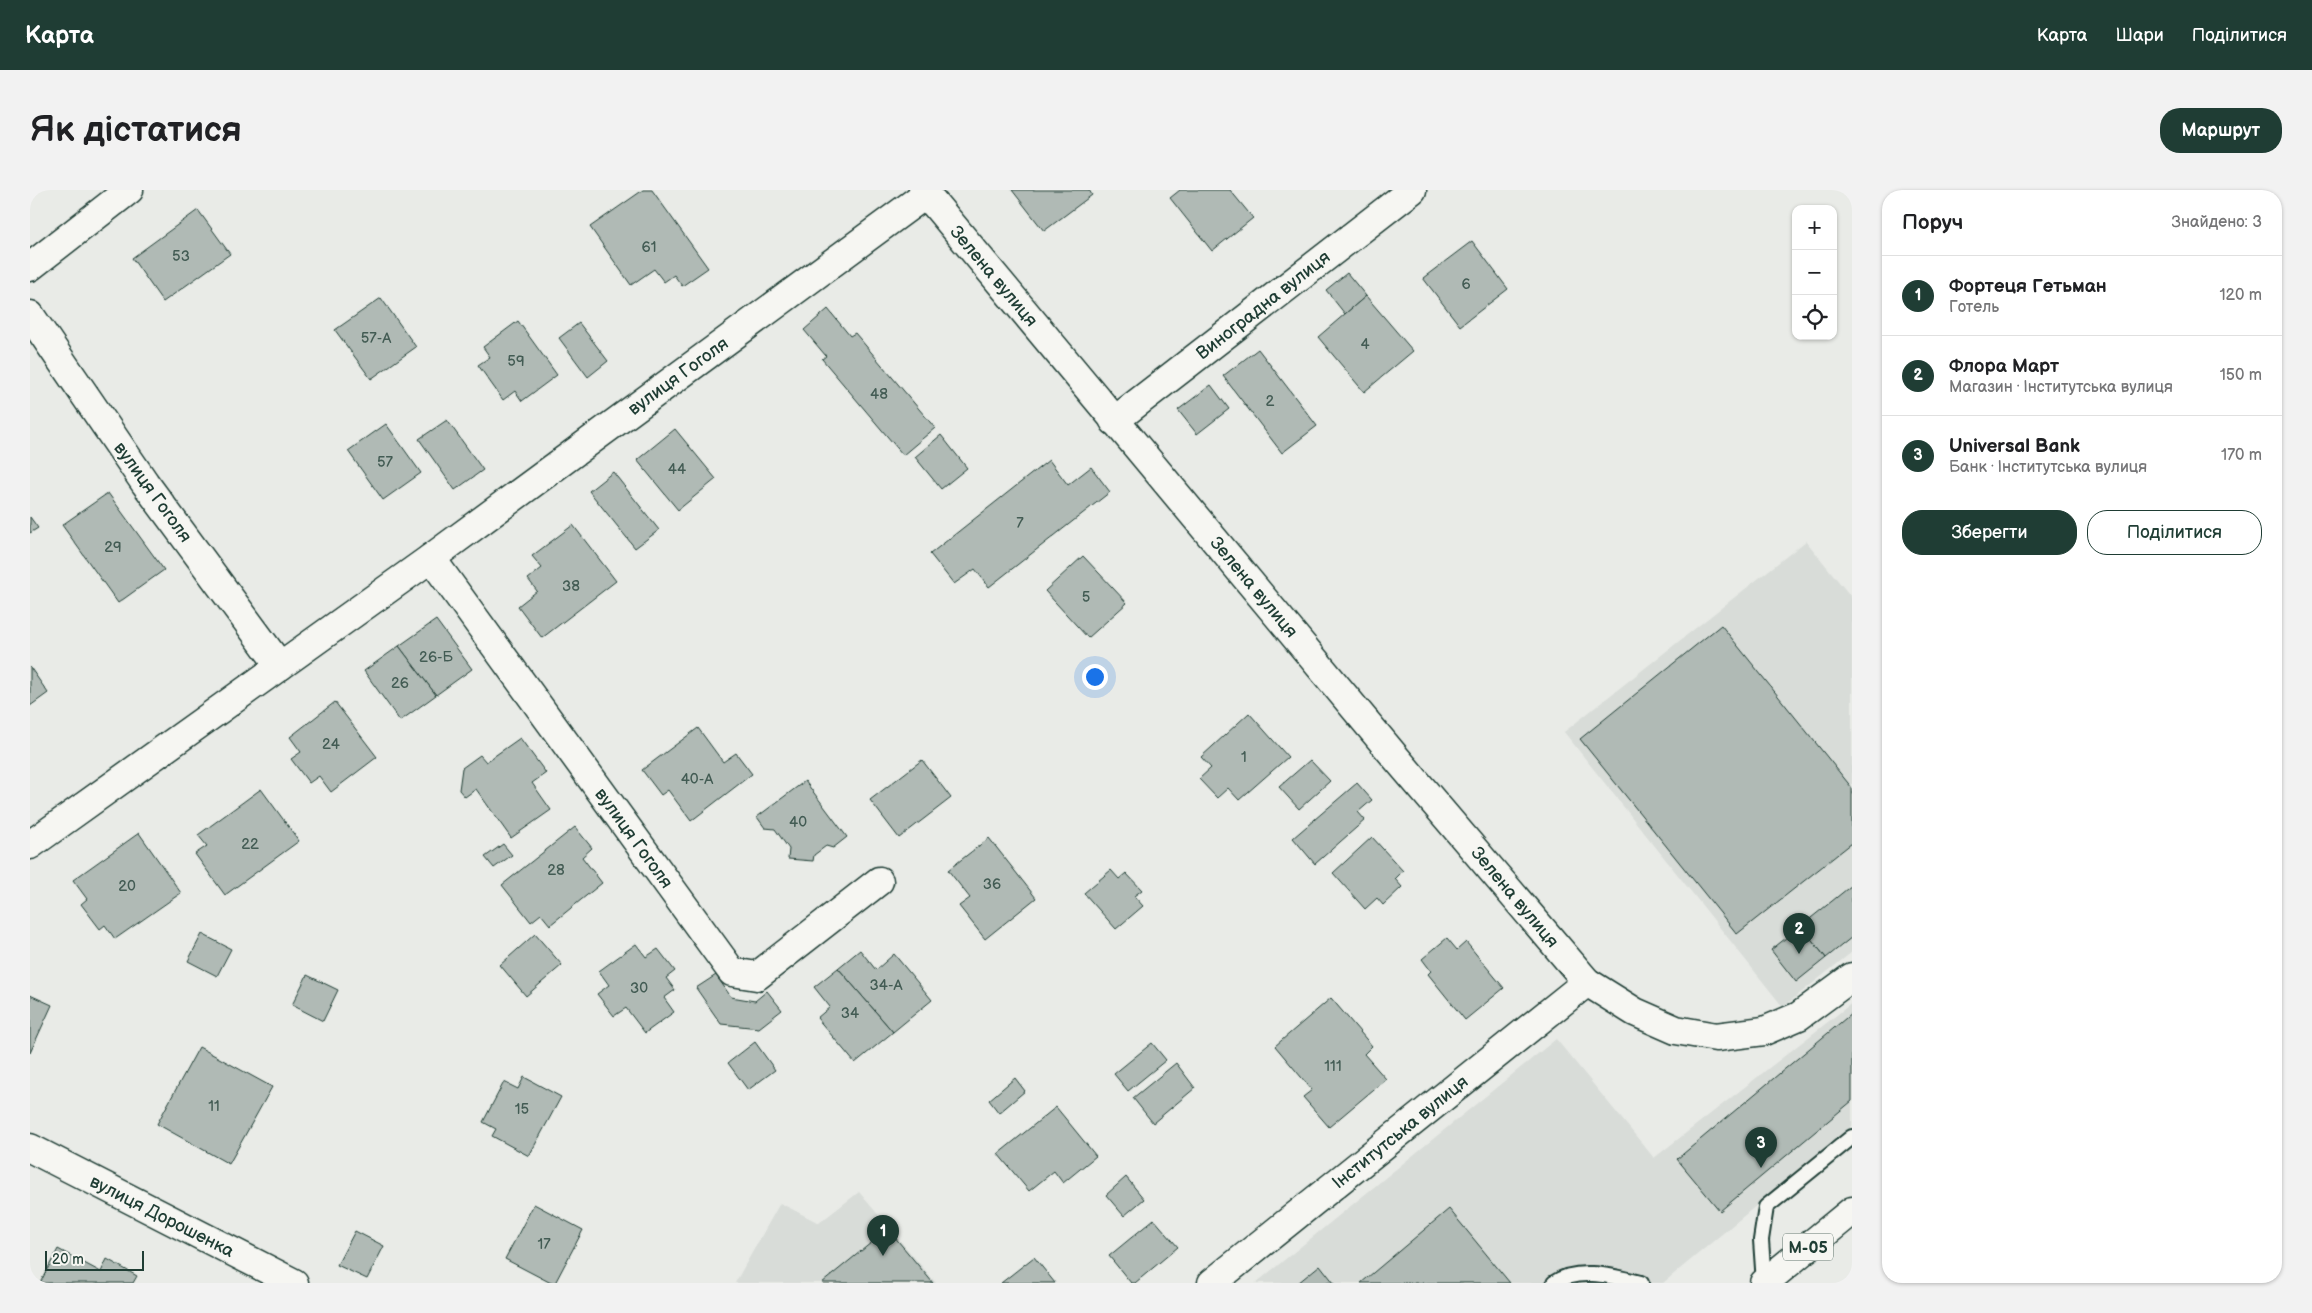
<!DOCTYPE html>
<html lang="uk">
<head>
<meta charset="utf-8">
<style>
  body { margin:0; font-family:"Balsamiq Sans",sans-serif; background:#f2f2f2; color:#202124 }
  .controls { position:absolute; right:15px; top:15px; display:grid; overflow:hidden; border-radius:10px; box-shadow:0 1px 4px #0004 }
  .controls button { width:45px; height:45px; display:grid; place-items:center; padding:0; border:0; border-bottom:1px solid #e0e0e0; background:#fff; color:#202124; font:25px sans-serif }
  .scale { position:absolute; left:15px; bottom:12px; width:99px; box-sizing:border-box; padding-left:5px; border:2px solid #1f3d34; border-top:0; font-size:14px; line-height:18px; white-space:nowrap; color:#1f3d34; -webkit-text-stroke:4px #f6f6f2; paint-order:stroke }
  .you { position:absolute; left:1064px; top:486px; width:18px; height:18px; margin:-12px; border:4px solid #fff; border-radius:50%; background:#1a73e8; box-shadow:0 0 0 8px #1a73e833 }
  .badge { display:grid; place-items:center; width:32px; height:32px; border-radius:50%; background:#1f3d34; color:#fff; font-size:16px; font-weight:700 }
  .pin { position:absolute; translate:-50% -41px; filter:drop-shadow(0 1px 2px #0008) }
  .pin::after { content:''; position:absolute; top:26px; width:18px; height:15px; background:inherit; clip-path:polygon(0 0,100% 0,50% 100%) }
  .list { margin:0; padding:0; list-style:none }
  h2 { display:flex; justify-content:space-between; align-items:center; height:65px; margin:0; padding:0 20px; font-size:21px }
  h2 small { font-size:16px; font-weight:400; color:#757577 }
  .list li { display:grid; grid-template-columns:32px 1fr auto; gap:15px; align-items:center; box-sizing:border-box; height:80px; padding:0 20px; border-top:1px solid #e0e0e0 }
  .list b { display:block; font-size:19px; white-space:nowrap }
  .list p { margin:0; font-size:16px; white-space:nowrap; color:#757577 }
  .list em { font-size:16px; font-style:normal; color:#757577 }
  .actions { display:flex; gap:10px; padding:15px 20px }
  .actions a { flex:1; padding:11px 0; border:1px solid #1f3d34; border-radius:20px; text-align:center; font-size:18px; color:#1f3d34 }
  .actions .main { background:#1f3d34; color:#fff }
  .icon { flex:none; width:28px; height:28px; fill:none; stroke:currentColor; stroke-width:2; stroke-linecap:round; stroke-linejoin:round }
  .map { position:relative; flex:none; width:1822px; height:1093px; overflow:hidden; border-radius:20px }
  header { display:flex; align-items:center; gap:30px; box-sizing:border-box; height:70px; padding:0 25px; background:#1f3d34; color:#fff }
  header strong { font-size:24px }
  nav { display:flex; gap:28px; margin-inline-start:auto; font-size:18px }
  .intro { display:flex; align-items:center; justify-content:space-between; box-sizing:border-box; height:120px; padding:0 30px }
  h1 { margin:0; font-size:35px }
  .button { padding:12px 22px; border-radius:20px; background:#1f3d34; color:#fff; font-size:18px; font-weight:700 }
  main { display:flex; gap:30px; padding:0 30px }
  aside { flex:1; background:#fff; border-radius:20px; box-shadow:0 1px 4px #0004 }
  .map>svg:first-child { display:block }
</style>
</head>
<body>
<header>
<strong>Карта</strong>
<nav><a>Карта</a><a>Шари</a><a>Поділитися</a></nav>
</header>
<div class="intro"><h1>Як дістатися</h1><a class="button">Маршрут</a></div>
<main>
<div class="map">
<svg width="1822" height="1093" viewBox="0 0 1822 1093">
  <rect width="100%" height="100%" fill="#e9ebe7"/>
  <filter id="ink" filterUnits="userSpaceOnUse"><feTurbulence type="fractalNoise" baseFrequency=".02" numOctaves="2"/><feDisplacementMap in="SourceGraphic" scale="10" xChannelSelector="R" yChannelSelector="G"/><feConvolveMatrix kernelMatrix="1 2 1 2 8 2 1 2 1" color-interpolation-filters="sRGB"/></filter>
  <g filter="url(#ink)">
    <g fill="#d8dcd8">
      <path d="M1776 351 1822 408V762L1753 817 1534 542Z"/>
      <path d="M1822 813V936L1633 1093H1226L1526 849 1624 968Z"/>
      <path d="M829 1002 906 1093H705L750 1013 789 1033Z"/>
    </g>
    <g fill="#b0bab5" stroke="#1f3d34">
      <path d="M613 0H622L678 78 652 96 644 85 634 92 624 79 601 95 560 37Z"/>
      <path d="M982 0H1059L1062 5 1014 41Z"/>
      <path d="M1150 0H1200L1223 28 1182 61 1140 8Z"/>
      <path d="M168 20 200 64 133 112 102 68Z"/>
      <path d="M1442 51 1478 99 1430 136 1393 88Z"/>
      <path d="M1317 83 1336 106 1315 124 1296 100Z"/>
      <path d="M1336 106 1383 161 1334 202 1288 147Z"/>
      <path d="M351 108 386 157 341 189 305 140Z"/>
      <path d="M798 119 820 146 825 143 905 238 873 265 792 169 796 166 774 140Z"/>
      <path d="M488 131 527 185 492 211 485 201 473 210 448 175 460 167 453 157Z"/>
      <path d="M549 133 578 171 558 187 529 148Z"/>
      <path d="M1228 159 1287 236 1252 263 1193 186Z"/>
      <path d="M1181 195 1199 219 1167 244 1148 220Z"/>
      <path d="M417 230 453 280 425 300 389 249Z"/>
      <path d="M356 234 391 283 353 310 318 261Z"/>
      <path d="M645 239 686 289 648 320 607 270Z"/>
      <path d="M911 245 937 278 911 299 885 267Z"/>
      <path d="M1019 270 1038 295 1061 277 1080 302 959 397 945 379 924 394 900 364Z"/>
      <path d="M583 282 629 340 605 358 559 301Z"/>
      <path d="M78 303 134 380 88 413 32 335Z"/>
      <path d="M0 327 8 338 0 343Z"/>
      <path d="M543 335 586 391 512 448 488 416 507 401 498 389 512 378 502 366Z"/>
      <path d="M1053 366 1097 413 1058 448 1015 401Z"/>
      <path d="M406 430 442 479 406 505 369 456Z"/>
      <path d="M1691 435 1822 598V653L1707 744 1550 549Z"/>
      <path d="M369 456 406 505 370 531 334 481Z"/>
      <path d="M0 477 18 503 0 516Z"/>
      <path d="M305 512 347 567 301 602 289 586 279 593 261 569 271 562 260 547Z"/>
      <path d="M1219 523 1258 567 1209 610 1198 598 1187 608 1169 589 1181 578 1171 567Z"/>
      <path d="M668 538 693 572 706 563 722 584 661 631 638 600 631 605 612 580Z"/>
      <path d="M490 548 516 583 502 593 521 620 481 648 446 599 435 607 429 600 432 578 450 565 456 572Z"/>
      <path d="M892 570 921 608 869 648 840 610Z"/>
      <path d="M1280 570 1300 591 1269 619 1249 597Z"/>
      <path d="M775 591 817 647 803 658 796 656 784 665 783 671 758 669 759 659 745 639 735 638 727 627Z"/>
      <path d="M1327 593 1342 610 1328 622 1335 630 1285 674 1263 648Z"/>
      <path d="M231 599 269 651 195 705 165 664 177 656 168 645Z"/>
      <path d="M545 637 562 658 552 667 572 693 520 735 511 724 501 732 472 695Z"/>
      <path d="M109 643 151 703 85 749 75 735 70 739 51 714 57 709 43 690Z"/>
      <path d="M1342 647 1373 681 1365 689 1372 697 1353 715 1347 708 1335 719 1303 683Z"/>
      <path d="M959 648 1006 708 955 749 929 716 940 708 918 680Z"/>
      <path d="M473 654 482 665 464 678 455 667Z"/>
      <path d="M1081 680 1089 689 1096 683 1112 700 1104 706 1113 716 1086 739 1054 703Z"/>
      <path d="M1822 695V747L1796 768 1771 736Z"/>
      <path d="M1771 736 1796 768 1766 792 1741 760Z"/>
      <path d="M172 744 201 759 187 786 158 771Z"/>
      <path d="M505 744 532 775 496 806 470 775Z"/>
      <path d="M1417 748 1427 760 1436 752 1474 798 1435 830 1398 784 1401 781 1392 769Z"/>
      <path d="M606 754 616 767 628 759 645 781 636 788 645 800 634 808 644 822 615 843 596 818 584 826 567 804 579 795 569 781Z"/>
      <path d="M830 760 846 780 864 764 902 810 863 842 808 778Z"/>
      <path d="M808 778 863 842 825 873 787 828 800 817 784 797Z"/>
      <path d="M277 785 308 800 293 831 262 815Z"/>
      <path d="M686 785 701 807 725 811 737 801 752 820 729 838 691 834 666 798Z"/>
      <path d="M0 805 22 815 0 863Z"/>
      <path d="M1301 808 1342 856 1334 864 1356 889 1299 937 1273 907 1282 900 1245 856Z"/>
      <path d="M1822 823V911L1690 1021 1647 969Z"/>
      <path d="M725 852 745 880 718 900 698 873Z"/>
      <path d="M1122 853 1136 870 1098 901 1084 884Z"/>
      <path d="M169 857 242 897 199 974 127 934Z"/>
      <path d="M1146 873 1165 898 1123 933 1103 908Z"/>
      <path d="M494 887 531 907 499 966 462 946 466 939 453 932 474 892 488 899Z"/>
      <path d="M985 888 995 901 969 923 959 910Z"/>
      <path d="M1026 917 1066 966 1033 993 1024 981 999 1001 968 964Z"/>
      <path d="M1096 987 1114 1009 1094 1026 1076 1005Z"/>
      <path d="M504 1014 553 1040 525 1093H521L475 1069Z"/>
      <path d="M1419 1019 1480 1093H1331Z"/>
      <path d="M1124 1029 1148 1057 1105 1093H1101L1079 1066Z"/>
      <path d="M858 1039 903 1093H792Z"/>
      <path d="M325 1041 354 1056 337 1089 307 1075Z"/>
      <path d="M28 1059 71 1082 77 1069 107 1086 103 1093H10Z"/>
      <path d="M1004 1067 1025 1093H971Z"/>
      <path d="M1290 1075 1304 1093H1268Z"/>
    </g>
    <g fill="none" stroke-linecap="round" stroke-linejoin="round">
      <defs>
        <g id="service">
          <path d="M1524 1093C1548 1076 1585 1087 1611 1093"/>
          <path d="M1734 1093 1731 1050 1736 1017 1822 947"/>
        </g>
        <g id="minor">
          <path d="M893 0 1367 569 1557 792 1605 822 1646 840 1686 847 1734 841 1769 826 1822 787"/>
          <path d="M0 77 99 0"/>
          <path d="M0 125 115 293 250 476"/>
          <path d="M1084 231 1382 0"/>
          <path d="M401 368 702 782 727 786 849 691"/>
          <path d="M0 655 401 368 896 4"/>
          <path d="M0 958 264 1093"/>
          <path d="M1182 1093 1557 792"/>
        </g>
        <path id="trunk" d="M1734 1093 1822 1021"/>
      </defs>
      <use href="#service" stroke="#1f3d34" stroke-width="18"/>
      <use href="#minor" stroke="#1f3d34" stroke-width="31"/>
      <use href="#trunk" stroke="#1f3d34" stroke-width="31"/>
      <use href="#service" stroke="#f6f6f2" stroke-width="14"/>
      <use href="#minor" stroke="#f6f6f2" stroke-width="28"/>
      <use href="#trunk" stroke="#f6f6f2" stroke-width="28"/>
    </g>
  </g>
  <g text-anchor="middle" stroke-width="4.5" stroke-linejoin="round" paint-order="stroke">
    <g font-size="15" fill="#435c54">
      <text x="619" y="62">61</text>
      <text x="151" y="71">53</text>
      <text x="1436" y="99">6</text>
      <text x="346" y="153">57-А</text>
      <text x="1335" y="159">4</text>
      <text x="486" y="176">59</text>
      <text x="849" y="209">48</text>
      <text x="1240" y="216">2</text>
      <text x="355" y="277">57</text>
      <text x="647" y="284">44</text>
      <text x="990" y="338">7</text>
      <text x="83" y="362">29</text>
      <text x="541" y="401">38</text>
      <text x="1056" y="412">5</text>
      <text x="406" y="472">26-Б</text>
      <text x="370" y="498">26</text>
      <text x="301" y="559">24</text>
      <text x="1214" y="572">1</text>
      <text x="667" y="594">40-А</text>
      <text x="768" y="637">40</text>
      <text x="220" y="659">22</text>
      <text x="526" y="685">28</text>
      <text x="962" y="699">36</text>
      <text x="97" y="701">20</text>
      <text x="856" y="800">34-А</text>
      <text x="609" y="803">30</text>
      <text x="820" y="828">34</text>
      <text x="1303" y="881">111</text>
      <text x="184" y="921">11</text>
      <text x="492" y="924">15</text>
      <text x="514" y="1059">17</text>
    </g>
    <rect fill="#f6f6f2" stroke="#60746d" stroke-width="1" x="1753" y="1043.5" width="50" height="27" rx="4"/>
    <g font-size="16" font-weight="bold" fill="#1f3d34">
      <text x="1778" y="1063">М-05</text>
    </g>
    <g font-size="18" fill="#1f3d34" stroke="#f6f6f2">
      <text transform="translate(964 86) rotate(50)" y="6">Зелена вулиця</text>
      <text transform="translate(1233 115) rotate(-38)" y="6">Виноградна вулиця</text>
      <text transform="translate(648 186) rotate(-36)" y="6">вулиця Гоголя</text>
      <text transform="translate(123 302) rotate(54)" y="6">вулиця Гоголя</text>
      <text transform="translate(1224 397) rotate(50)" y="6">Зелена вулиця</text>
      <text transform="translate(604 648) rotate(54)" y="6">вулиця Гоголя</text>
      <text transform="translate(1485 707) rotate(50)" y="6">Зелена вулиця</text>
      <text transform="translate(1370 942) rotate(-39)" y="6">Інститутська вулиця</text>
      <text transform="translate(132 1026) rotate(27)" y="6">вулиця Дорошенка</text>
    </g>
  </g>
</svg>
<div class="controls">
<button>+</button>
<button>−</button>
<button><svg class="icon" aria-label="locate" viewBox="0 0 24 24"><circle cx="12" cy="12" r="6"/><path d="M12 2v4M12 18v4M2 12h4M18 12h4"/></svg></button>
</div>
<div class="scale">20 m</div>
<div class="you"></div>
<div class="pin badge" style="left:853px;top:1066px">1</div>
<div class="pin badge" style="left:1769px;top:764px">2</div>
<div class="pin badge" style="left:1731px;top:978px">3</div>
</div>
<aside>
<h2>Поруч<small>Знайдено: 3</small></h2>
<ul class="list">
<li><span class="badge">1</span><div><b>Фортеця Гетьман</b><p>Готель</p></div><em>120 m</em></li>
<li><span class="badge">2</span><div><b>Флора Март</b><p>Магазин · Інститутська вулиця</p></div><em>150 m</em></li>
<li><span class="badge">3</span><div><b>Universal Bank</b><p>Банк · Інститутська вулиця</p></div><em>170 m</em></li>
</ul>
<div class="actions"><a class="main">Зберегти</a><a>Поділитися</a></div>
</aside>
</main>
</body>
</html>
